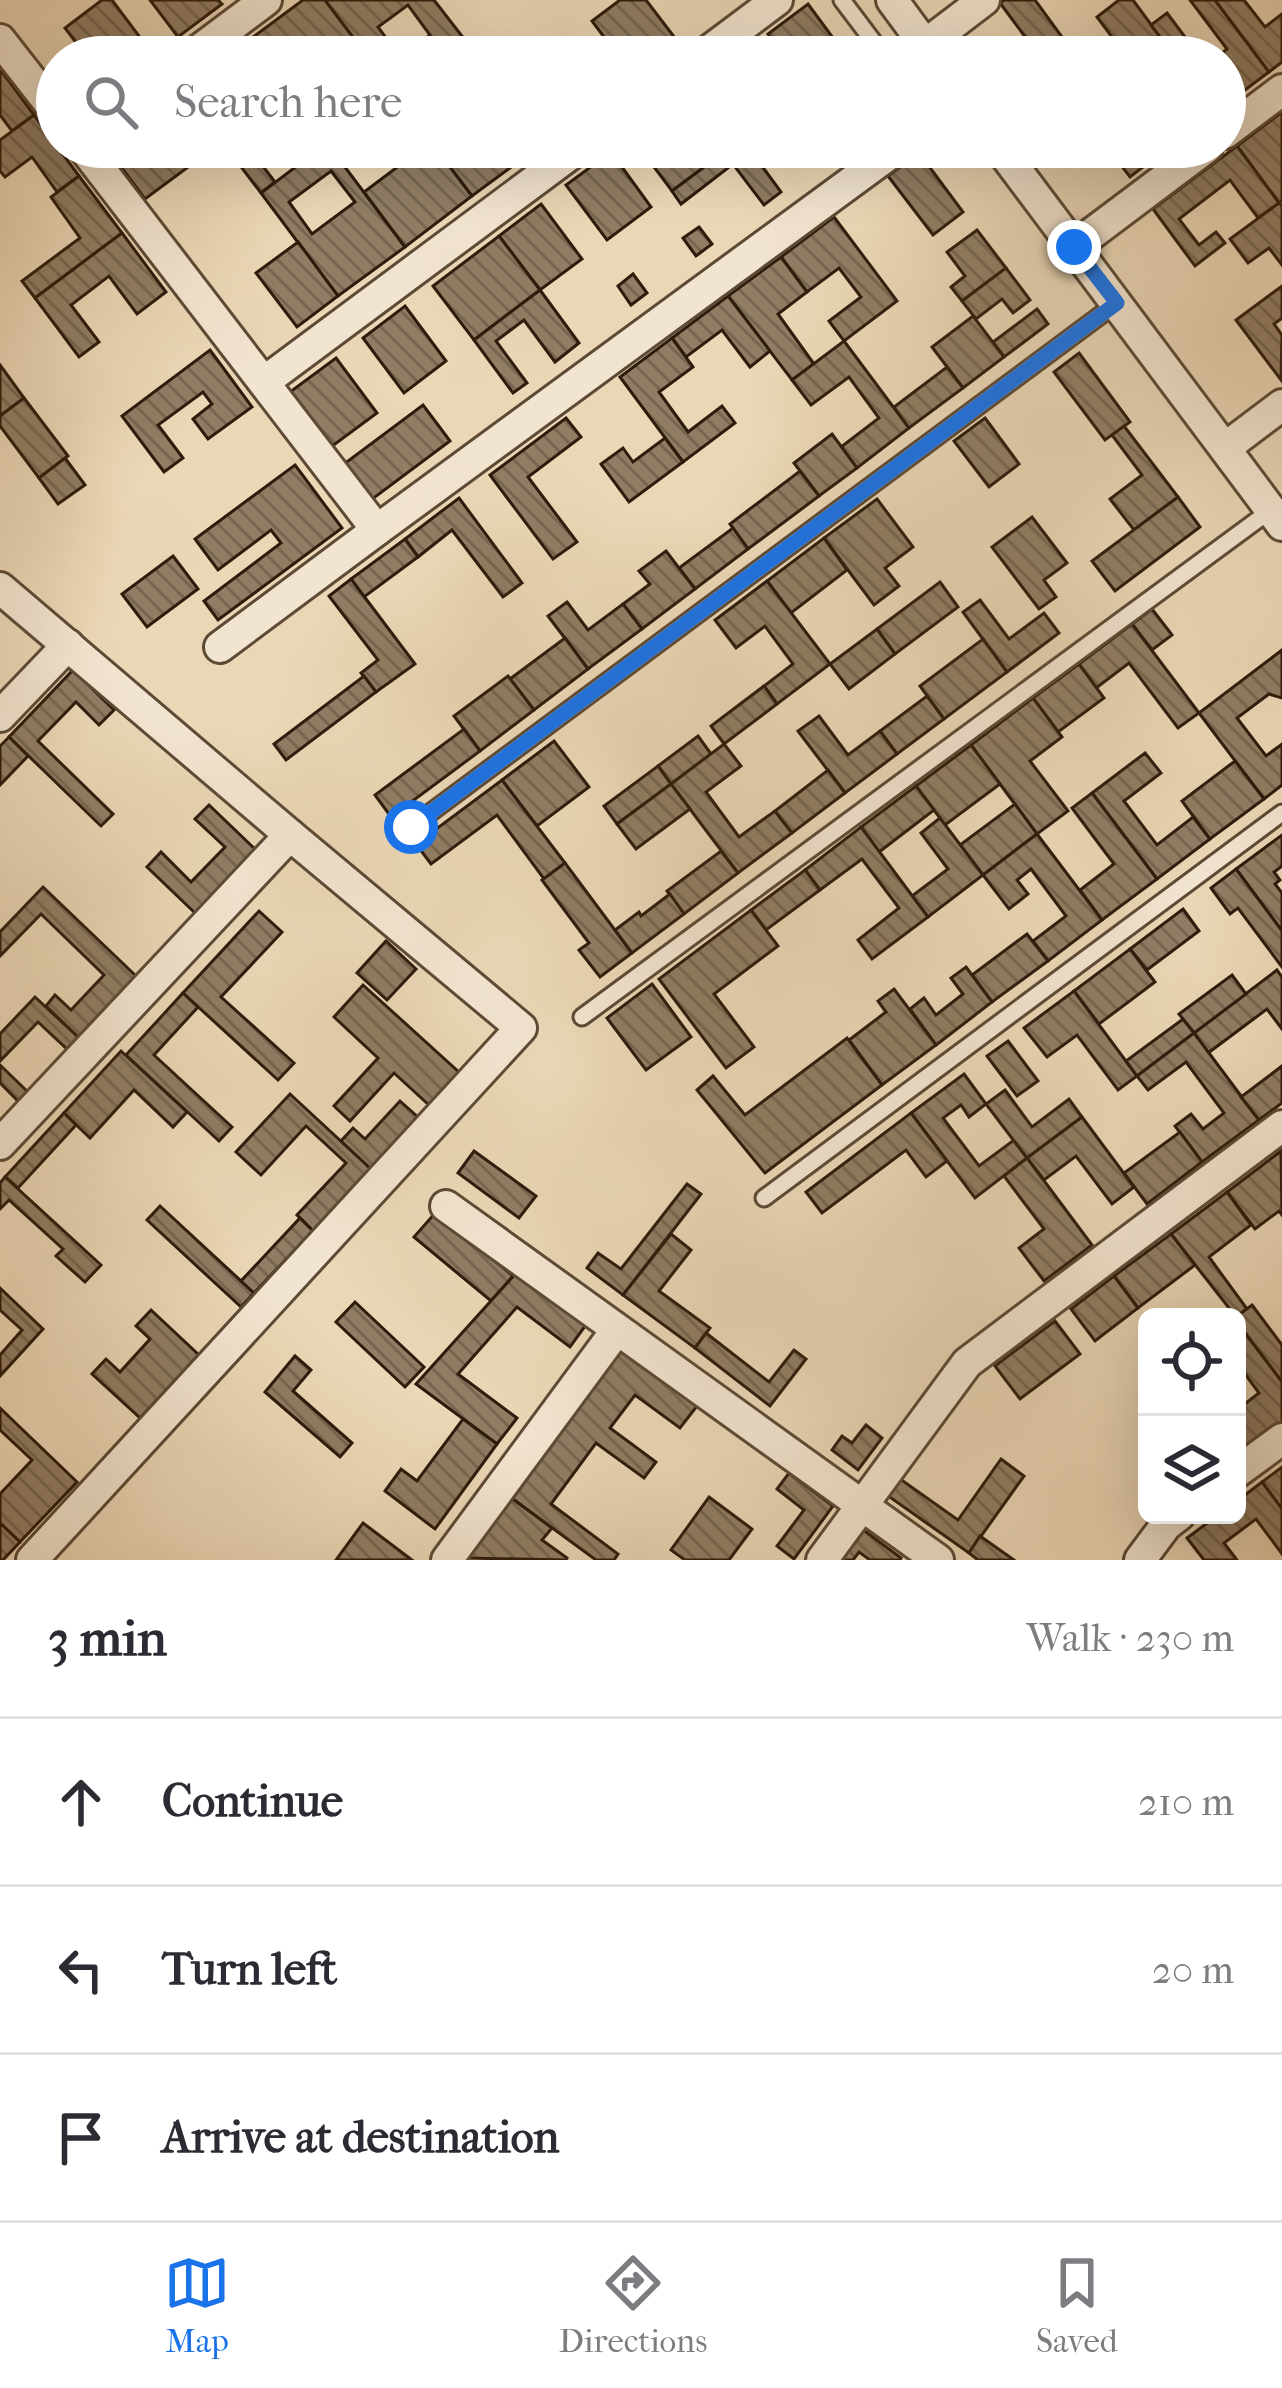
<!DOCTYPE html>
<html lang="en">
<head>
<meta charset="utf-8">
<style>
  body { margin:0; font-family:"IM FELL French Canon",serif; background:#f2f2f3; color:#2b2b33 }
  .controls { position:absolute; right:36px; bottom:36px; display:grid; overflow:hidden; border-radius:18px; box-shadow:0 12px 48px #0002 }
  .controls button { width:108px; height:108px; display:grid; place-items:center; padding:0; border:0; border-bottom:3px solid #e1e1e2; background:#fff; color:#2b2b33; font:60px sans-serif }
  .stop { position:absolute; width:36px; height:36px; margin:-27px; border:9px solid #1a73e8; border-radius:50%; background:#fff }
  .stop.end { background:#1a73e8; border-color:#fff; box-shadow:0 3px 12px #0008 }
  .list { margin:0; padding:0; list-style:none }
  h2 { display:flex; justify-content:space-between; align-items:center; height:156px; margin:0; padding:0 48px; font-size:51px }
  h2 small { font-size:39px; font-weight:400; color:#7c7c81 }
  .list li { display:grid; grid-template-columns:78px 1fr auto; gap:36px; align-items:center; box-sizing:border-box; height:168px; padding:0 48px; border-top:3px solid #e1e1e2 }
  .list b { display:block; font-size:45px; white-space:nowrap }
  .list em { font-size:39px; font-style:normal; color:#7c7c81 }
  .icon { flex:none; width:66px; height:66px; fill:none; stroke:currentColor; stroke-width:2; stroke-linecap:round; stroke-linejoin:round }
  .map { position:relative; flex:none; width:1282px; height:1560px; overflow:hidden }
  .search { position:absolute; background:#fff; box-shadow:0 12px 48px #0002; left:36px; right:36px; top:36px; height:132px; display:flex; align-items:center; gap:30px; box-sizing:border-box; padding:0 42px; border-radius:66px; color:#7c7c81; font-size:45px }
  .sheet { height:660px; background:#fff }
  nav { display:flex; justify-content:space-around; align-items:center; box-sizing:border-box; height:168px; border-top:3px solid #e1e1e2; background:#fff; font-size:33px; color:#7c7c81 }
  nav a { display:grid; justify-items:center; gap:6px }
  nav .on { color:#1a73e8 }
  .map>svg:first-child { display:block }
</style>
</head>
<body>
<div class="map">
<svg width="1282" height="1560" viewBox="0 0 1282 1560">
  <defs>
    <pattern id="building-back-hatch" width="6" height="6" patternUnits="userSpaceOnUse" patternTransform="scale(3)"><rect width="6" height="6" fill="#907d64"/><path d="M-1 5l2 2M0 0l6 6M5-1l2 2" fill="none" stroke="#766651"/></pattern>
  </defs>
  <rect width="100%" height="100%" fill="#ebd7b6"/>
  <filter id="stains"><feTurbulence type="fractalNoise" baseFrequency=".00167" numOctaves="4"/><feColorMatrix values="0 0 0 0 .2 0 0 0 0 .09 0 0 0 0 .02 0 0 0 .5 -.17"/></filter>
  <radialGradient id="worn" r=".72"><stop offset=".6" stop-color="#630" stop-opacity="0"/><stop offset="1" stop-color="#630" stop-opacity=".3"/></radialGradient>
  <g fill="url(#building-back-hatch)" stroke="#2d1b0c" stroke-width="3" fill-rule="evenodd">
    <path d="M102 0H112L154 56 87 57 65 28Z"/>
    <path d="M150 0H218L222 4 178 37Z"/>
    <path d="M303 0H325L356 41 334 57H262L249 40Z"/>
    <path d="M325 0H434L465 40 442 57H401L430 35 408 5 378 27 400 57H368Z"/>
    <path d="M620 0H646L678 42 657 57H619L592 21Z"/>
    <path d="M1004 0H1035L1065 41 1040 57 1000 3Z"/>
    <path d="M1119 0H1133L1169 49 1159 57H1127L1097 17Z"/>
    <path d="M1190 0H1215L1269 72 1225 105V57H1217L1227 49Z"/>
    <path d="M1215 0H1244L1265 27 1282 14V62L1269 72Z"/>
    <path d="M808 4 847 57H811L802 45 785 57 768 34Z"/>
    <path d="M1167 13 1200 57H1175L1151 25Z"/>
    <path d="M568 39 581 57H544Z"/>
    <path d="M249 40 262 57H227Z"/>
    <path d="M465 40 477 57H442Z"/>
    <path d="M1065 41 1078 57H1043Z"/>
    <path d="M0 69 34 115 12 131 0 115Z"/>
    <path d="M1282 112V201L1279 203 1237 146Z"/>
    <path d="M34 115 79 176 57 192 32 157 5 177 0 171V140Z"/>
    <path d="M1237 146 1279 203 1258 218 1230 180 1179 219 1199 245 1216 232 1225 243 1195 266 1153 209Z"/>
    <path d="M106 147H184L195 162 145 199Z"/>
    <path d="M226 147H248L275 182 261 193Z"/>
    <path d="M322 147H330L405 247 338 296 261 193ZM331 171 355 202 312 234 289 202Z"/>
    <path d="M424 147H435L472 196 405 247 364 192Z"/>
    <path d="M435 147H538L472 196Z"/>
    <path d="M639 147H731L672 191Z"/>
    <path d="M731 147H748L781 192 764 205 733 164 681 204 672 191Z"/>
    <path d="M1107 147H1128L1143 167 1130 177Z"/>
    <path d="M611 152 651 207 607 240 566 185Z"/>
    <path d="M919 153 963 212 933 235 888 176Z"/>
    <path d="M79 176 122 233 35 298 22 281 80 238 51 197Z"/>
    <path d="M1279 203 1282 206V265L1269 248 1248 263 1230 239Z"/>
    <path d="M541 204 582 259 540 290 499 236Z"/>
    <path d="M834 217 897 301 844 341 829 321 861 297 839 268 807 292 781 257Z"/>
    <path d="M699 227 712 244 696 256 683 238Z"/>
    <path d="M977 230 1006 268 962 301 951 287 965 276 947 252Z"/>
    <path d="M122 233 166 292 137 314 109 276 71 305 99 342 79 357 35 298Z"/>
    <path d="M499 236 540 290 474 340 433 286Z"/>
    <path d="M298 242 338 296 297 327 256 273Z"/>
    <path d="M781 257 807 292 778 314 814 364 792 380 728 296Z"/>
    <path d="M1006 268 1030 300 1013 313 1002 299 976 319 962 301Z"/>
    <path d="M633 274 647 293 631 305 618 286Z"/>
    <path d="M1282 286V318L1274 324 1282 335 1281 380 1236 320Z"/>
    <path d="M540 290 579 343 555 362 524 320 496 341 527 383 513 393 474 340Z"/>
    <path d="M728 296 770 351 750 367 722 330 686 357 672 338Z"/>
    <path d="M405 306 446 361 404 393 363 338Z"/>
    <path d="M1037 309 1048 324 1004 357 993 342Z"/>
    <path d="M973 316 1004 357 963 388 932 347Z"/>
    <path d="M672 338 693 367 659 392 688 432 722 406 735 423 683 462 620 377Z"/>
    <path d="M844 341 909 428 857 468 841 447 879 418 849 377 811 405 792 380Z"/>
    <path d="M210 350 252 407 208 439 193 419 212 404 203 392 158 425 183 458 164 472 122 416Z"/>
    <path d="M1079 353 1130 422 1105 440 1054 372Z"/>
    <path d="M336 358 377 413 331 447 290 392Z"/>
    <path d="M0 365 24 398 0 416Z"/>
    <path d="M947 367 963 388 909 428 894 407Z"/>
    <path d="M24 398 68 456 39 478 0 426V416Z"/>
    <path d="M423 405 450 441 371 500 344 464Z"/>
    <path d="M566 418 581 437 528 477 577 542 553 559 490 475Z"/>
    <path d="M985 418 1019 464 989 487 954 441Z"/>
    <path d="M1124 426 1178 497 1134 530 1110 499 1142 475 1112 435Z"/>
    <path d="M832 434 857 468 819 496 794 463Z"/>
    <path d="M665 438 683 462 629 502 601 464 623 448 633 462Z"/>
    <path d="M65 458 85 485 58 504 39 478Z"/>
    <path d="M295 465 342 528 218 620 204 601 281 543 271 530 218 570 195 539Z"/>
    <path d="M800 471 819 496 748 549 730 524Z"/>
    <path d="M1178 497 1200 527 1115 591 1092 561Z"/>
    <path d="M459 498 522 583 503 597 452 530 418 557 405 539Z"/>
    <path d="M877 499 913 547 885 568 899 586 874 605 824 538Z"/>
    <path d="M1032 517 1067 563 1044 580 1056 597 1039 609 992 547Z"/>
    <path d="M733 528 748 549 695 589 679 568Z"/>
    <path d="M824 538 847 570 791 613 767 581Z"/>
    <path d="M405 539 418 557 364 597 351 579Z"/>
    <path d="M666 551 695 589 642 629 623 604 650 584 639 571Z"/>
    <path d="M173 556 198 589 147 627 122 594Z"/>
    <path d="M351 579 415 664 376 692 361 673 378 660 329 596Z"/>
    <path d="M767 581 830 664 777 704 764 686 793 664 765 626 736 648 715 620Z"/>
    <path d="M940 582 958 607 895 654 877 629Z"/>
    <path d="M980 600 1009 639 1044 613 1059 633 1007 672 963 612Z"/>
    <path d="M567 602 588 630 623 604 642 629 588 669 548 616Z"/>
    <path d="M1152 609 1172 635 1152 650 1132 624Z"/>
    <path d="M1132 624 1199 713 1178 728 1129 663 1096 688 1079 664Z"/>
    <path d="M877 629 895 654 849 689 830 664Z"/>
    <path d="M565 638 588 669 534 710 510 679Z"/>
    <path d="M983 639 1007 672 944 719 920 686Z"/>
    <path d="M1282 650V698L1269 694 1237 718 1266 756 1282 744V785L1264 799 1199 713Z"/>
    <path d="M1079 664 1104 698 1058 732 1033 698Z"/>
    <path d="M73 670 114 710 99 725 76 702 38 741 113 814 101 826 9 737Z"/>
    <path d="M364 676 376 692 286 760 274 744Z"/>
    <path d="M508 676 534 710 480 751 454 716Z"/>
    <path d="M764 686 777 704 724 744 711 726Z"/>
    <path d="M927 696 944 719 897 754 880 731Z"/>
    <path d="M1033 698 1062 737 1030 761 1068 811 1037 834 971 745Z"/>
    <path d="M819 716 848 755 880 731 897 754 845 793 798 731Z"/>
    <path d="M464 729 480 751 391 817 375 795Z"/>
    <path d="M698 736 711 754 671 784 658 766Z"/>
    <path d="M9 737 28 756 0 785V746Z"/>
    <path d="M554 741 589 787 537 826 502 780Z"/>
    <path d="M724 744 741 766 706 792 739 837 775 811 792 833 738 873 671 784Z"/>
    <path d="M971 745 1000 784 945 825 916 786Z"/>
    <path d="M1145 753 1161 773 1124 801 1157 845 1193 817 1210 839 1157 879 1092 793Z"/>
    <path d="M1235 761 1264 799 1210 839 1182 801Z"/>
    <path d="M658 766 671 784 617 824 604 806Z"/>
    <path d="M828 770 845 793 792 833 775 811Z"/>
    <path d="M502 780 565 863 544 879 497 815 431 864 416 844Z"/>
    <path d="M671 784 690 809 636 849 617 824Z"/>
    <path d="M916 786 934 810 879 852 861 827Z"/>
    <path d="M1092 793 1157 879 1102 920 1080 890 1114 864 1072 808Z"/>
    <path d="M1015 804 1037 834 983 875 960 845Z"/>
    <path d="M209 805 257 851 196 914 147 867 161 852 191 882 225 847 195 819Z"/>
    <path d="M940 818 983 875 928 917 912 896 948 869 921 833Z"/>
    <path d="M861 827 928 917 872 959 858 940 899 908 862 859 820 890 805 870Z"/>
    <path d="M1037 834 1102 920 1048 961 1033 941 1066 916 1031 869 1017 880 1028 894 1009 909 983 875Z"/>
    <path d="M1282 835V866L1274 872 1280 880 1275 884 1282 893V931L1236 869Z"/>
    <path d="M721 851 738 873 684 914 667 891Z"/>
    <path d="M565 863 632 953 600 977 579 950 589 943 542 880Z"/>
    <path d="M1236 869 1282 931V967L1238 908 1230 914 1211 888Z"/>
    <path d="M805 870 820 890 766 930 751 910Z"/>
    <path d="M43 887 136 976 78 1037 46 1006 55 995 71 1010 104 975 41 914 0 956V932Z"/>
    <path d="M670 894 684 914 632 953 615 930 639 912 641 916Z"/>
    <path d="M1183 909 1199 931 1147 970 1130 949Z"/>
    <path d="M751 910 778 946 714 994 754 1047 726 1068 659 979Z"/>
    <path d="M259 911 282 932 221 997 294 1063 278 1080 183 993Z"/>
    <path d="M1027 934 1048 961 992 1002 972 975Z"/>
    <path d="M386 941 416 969 387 1000 357 973Z"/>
    <path d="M1130 949 1155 982 1099 1024 1074 991Z"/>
    <path d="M966 967 992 1002 936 1045 910 1009 924 998 936 1015 963 994 951 978Z"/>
    <path d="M1277 970 1282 977V1029L1267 1009 1208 1053 1194 1033Z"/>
    <path d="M1232 975 1246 994 1194 1033 1179 1014Z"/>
    <path d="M652 984 691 1037 646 1070 607 1018Z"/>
    <path d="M363 985 460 1073 430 1106 394 1073 350 1121 334 1106 378 1058 334 1017Z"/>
    <path d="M894 989 936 1045 882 1085 849 1040 886 1012 878 1001Z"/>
    <path d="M1074 991 1137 1076 1118 1090 1077 1035 1047 1057 1024 1028Z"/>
    <path d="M183 993 198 1007 154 1055 232 1127 219 1141 126 1055Z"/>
    <path d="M35 997 78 1037 67 1049 38 1022 0 1061V1034Z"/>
    <path d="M1183 1019 1194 1033 1137 1076 1126 1061Z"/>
    <path d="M1194 1033 1259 1120 1202 1162 1175 1126 1191 1114 1203 1129 1224 1113 1186 1062 1148 1090 1137 1076Z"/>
    <path d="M847 1038 882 1085 765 1173 697 1090 713 1076 745 1115Z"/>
    <path d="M1008 1041 1038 1081 1017 1096 987 1056Z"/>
    <path d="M121 1051 187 1112 173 1127 134 1090 90 1138 64 1113Z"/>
    <path d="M0 1065 28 1092 19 1102 0 1083Z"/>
    <path d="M1282 1066V1103L1259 1120 1241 1097Z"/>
    <path d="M964 1074 986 1104 969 1117 961 1105 943 1118 979 1166 1014 1140 1027 1158 975 1198 911 1113Z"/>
    <path d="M1005 1090 1032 1127 1069 1099 1082 1117 1027 1158 986 1104Z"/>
    <path d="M290 1094 371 1169 313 1231 297 1215 346 1163 306 1126 261 1175 236 1152Z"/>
    <path d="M400 1101 419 1118 371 1169 341 1141 353 1128 365 1139Z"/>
    <path d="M64 1113 76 1125 18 1188 5 1177Z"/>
    <path d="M911 1113 947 1161 926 1177 906 1150 822 1213 806 1192Z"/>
    <path d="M1082 1117 1134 1187 1112 1204 1076 1156 1044 1180 1027 1158Z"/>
    <path d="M1180 1132 1202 1162 1147 1204 1124 1173Z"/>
    <path d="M474 1151 536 1196 519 1218 458 1173Z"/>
    <path d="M1281 1151 1282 1215 1279 1211 1255 1229 1227 1192Z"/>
    <path d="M1027 1158 1092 1245 1044 1281 1019 1248 1044 1229 1004 1176Z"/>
    <path d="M5 1177 101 1265 85 1282 56 1256 63 1249 9 1200 0 1209V1183Z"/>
    <path d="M687 1184 701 1194 623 1295 587 1268 598 1253 621 1269Z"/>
    <path d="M1227 1192 1251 1225 1209 1257 1247 1309 1236 1317 1171 1234Z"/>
    <path d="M160 1206 254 1293 241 1307 147 1220Z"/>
    <path d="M436 1212 513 1276 491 1301 414 1237Z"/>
    <path d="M300 1218 313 1231 254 1293 241 1281Z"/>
    <path d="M671 1234 691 1250 659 1291 710 1328 695 1348 623 1295Z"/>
    <path d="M1171 1234 1195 1265 1138 1308 1114 1276Z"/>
    <path d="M518 1271 588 1322 570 1347 517 1307 458 1374 517 1418 497 1444 416 1384Z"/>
    <path d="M1114 1276 1138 1308 1095 1341 1071 1309Z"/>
    <path d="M0 1288 43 1329 0 1376V1355L22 1330 0 1310Z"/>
    <path d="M355 1302 424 1367 405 1387 336 1322Z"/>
    <path d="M1252 1305 1282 1345V1382L1237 1322 1236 1317Z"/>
    <path d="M151 1310 199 1355 140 1418 92 1374 106 1359 120 1372 150 1339 136 1326Z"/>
    <path d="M1055 1321 1080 1354 1020 1399 995 1366Z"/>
    <path d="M706 1333 769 1382 794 1350 806 1359 770 1406 695 1348Z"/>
    <path d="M1245 1333 1282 1382V1422L1244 1450 1237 1440V1410L1259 1393 1237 1363V1339Z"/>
    <path d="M619 1348 697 1406 680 1428 635 1395 610 1428 656 1462 644 1478 596 1443 551 1504 618 1554 614 1560H596L510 1497Z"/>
    <path d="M295 1356 311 1370 293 1391 352 1443 340 1457 265 1392Z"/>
    <path d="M0 1408 77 1482 20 1542 0 1523V1494L32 1460 0 1430Z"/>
    <path d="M463 1419 497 1444 435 1529 385 1491 401 1469 417 1481Z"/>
    <path d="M866 1425 882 1438 858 1470 832 1450 842 1436 852 1443Z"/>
    <path d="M1001 1459 1024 1476 969 1553 884 1493 896 1476 958 1520Z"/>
    <path d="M1282 1467V1509L1262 1482Z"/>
    <path d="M789 1473 833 1506 794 1559 777 1546 804 1510 777 1489Z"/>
    <path d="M1262 1482 1282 1509V1554L1256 1519 1224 1543 1237 1560H1204L1187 1538 1218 1515H1237V1501Z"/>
    <path d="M510 1497 552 1528 542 1540 567 1558 566 1560 465 1558Z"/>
    <path d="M709 1497 752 1529 729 1560H685L671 1550Z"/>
    <path d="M0 1523 20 1542 3 1560H0Z"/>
    <path d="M363 1523 412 1560H336Z"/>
    <path d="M858 1526 901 1558 900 1560H870L859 1552 853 1560H833Z"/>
    <path d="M980 1536 1014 1560H978L969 1553Z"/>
  </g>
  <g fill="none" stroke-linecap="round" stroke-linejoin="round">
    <defs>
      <g id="service">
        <path d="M842 0 885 57"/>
        <path d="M411 827 1117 303"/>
        <path d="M582 1017 1271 510"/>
        <path d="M764 1198 1282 813"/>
      </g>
      <g id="minor">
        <path d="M892 0 934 57"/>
        <path d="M0 40 57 113"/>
        <path d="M925 45 984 0"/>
        <path d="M190 57 266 0"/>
        <path d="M701 57 777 0"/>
        <path d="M1225 133 1282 90"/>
        <path d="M83 147 377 530 899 147"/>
        <path d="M999 147 1282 525"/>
        <path d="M1074 247 1207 147"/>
        <path d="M264 382 580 147"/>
        <path d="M1225 448 1282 405"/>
        <path d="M0 588 290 835 521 1028 32 1560"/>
        <path d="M220 647 377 530"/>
        <path d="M0 716 68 645"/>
        <path d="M0 1144 290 835"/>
        <path d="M446 1206 938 1560"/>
        <path d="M1237 1472 1282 1439"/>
        <path d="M447 1560 616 1331"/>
        <path d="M822 1560 967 1363 1282 1126"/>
        <path d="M1140 1560 1166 1525 1179 1515"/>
      </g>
    </defs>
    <use href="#service" stroke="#5c4a36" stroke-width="21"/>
    <use href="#minor" stroke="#5c4a36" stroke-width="36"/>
    <use href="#service" stroke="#f2e5d0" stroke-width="15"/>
    <use href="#minor" stroke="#f2e5d0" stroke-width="30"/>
  </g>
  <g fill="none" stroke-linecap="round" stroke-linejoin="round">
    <path stroke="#1a73e8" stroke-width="15" d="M411 827 1117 303 1074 247"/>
  </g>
  <rect width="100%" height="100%" filter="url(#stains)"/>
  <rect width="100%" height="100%" fill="url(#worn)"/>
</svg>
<div class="controls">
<button><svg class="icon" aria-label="locate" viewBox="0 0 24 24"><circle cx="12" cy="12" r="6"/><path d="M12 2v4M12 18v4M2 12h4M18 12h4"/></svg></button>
<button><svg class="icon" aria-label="layers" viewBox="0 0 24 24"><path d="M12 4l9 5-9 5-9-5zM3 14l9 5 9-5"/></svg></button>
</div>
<div class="stop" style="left:411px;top:827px"></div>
<div class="stop end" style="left:1074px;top:247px"></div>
<div class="search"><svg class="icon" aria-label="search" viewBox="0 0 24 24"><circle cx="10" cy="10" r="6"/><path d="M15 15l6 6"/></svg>Search here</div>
</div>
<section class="sheet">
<h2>3 min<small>Walk · 230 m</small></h2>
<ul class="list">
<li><svg class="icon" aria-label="ahead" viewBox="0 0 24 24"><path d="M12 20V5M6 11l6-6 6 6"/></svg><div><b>Continue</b></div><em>210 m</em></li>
<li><svg class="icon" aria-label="left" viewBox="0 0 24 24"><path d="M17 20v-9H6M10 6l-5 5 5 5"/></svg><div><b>Turn left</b></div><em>20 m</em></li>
<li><svg class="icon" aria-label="arrive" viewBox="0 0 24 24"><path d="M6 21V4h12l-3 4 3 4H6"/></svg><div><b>Arrive at destination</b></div></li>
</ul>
</section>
<nav>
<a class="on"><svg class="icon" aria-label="map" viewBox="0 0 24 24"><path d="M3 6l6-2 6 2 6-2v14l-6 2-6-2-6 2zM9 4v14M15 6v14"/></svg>Map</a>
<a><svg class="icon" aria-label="directions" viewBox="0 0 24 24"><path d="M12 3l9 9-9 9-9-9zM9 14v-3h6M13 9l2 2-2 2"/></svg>Directions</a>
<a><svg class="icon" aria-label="saved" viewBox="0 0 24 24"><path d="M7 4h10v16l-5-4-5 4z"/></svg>Saved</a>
</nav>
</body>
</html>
